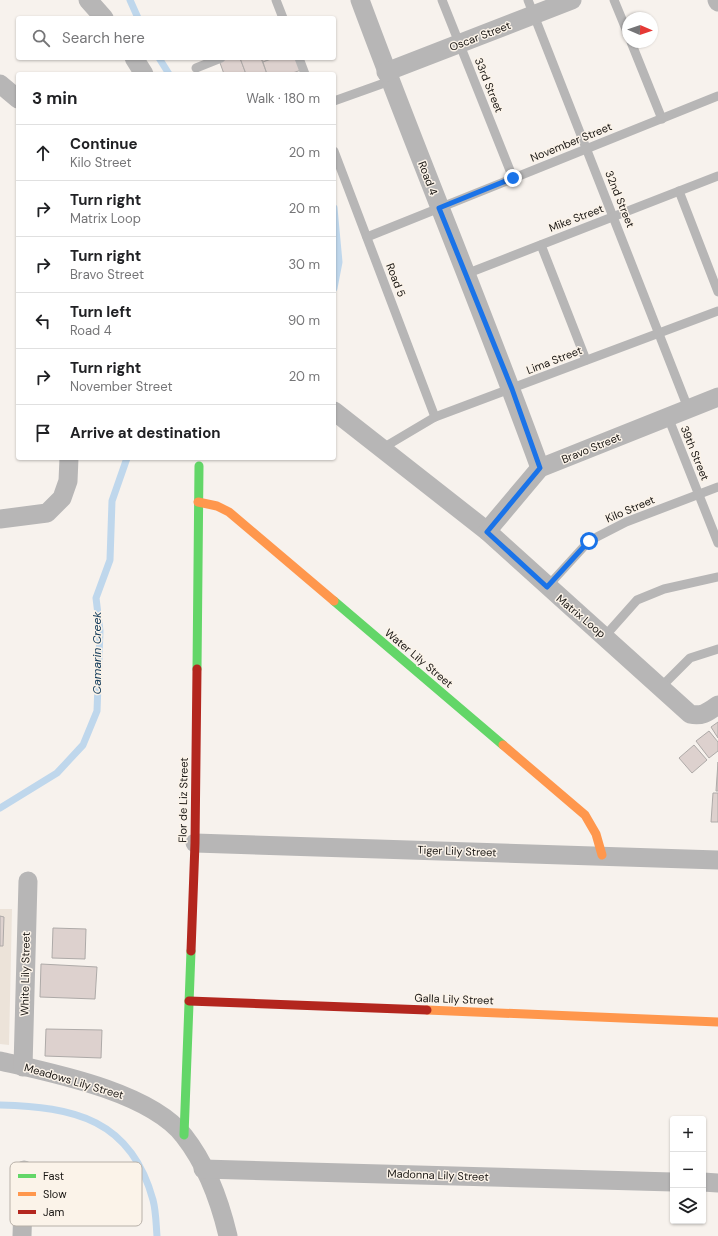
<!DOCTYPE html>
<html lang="en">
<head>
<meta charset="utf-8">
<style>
  body { margin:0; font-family:"DM Sans",sans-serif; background:#f2f2f2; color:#202124 }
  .controls { position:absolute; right:12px; bottom:12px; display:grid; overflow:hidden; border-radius:4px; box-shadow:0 1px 3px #0004 }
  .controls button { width:36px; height:36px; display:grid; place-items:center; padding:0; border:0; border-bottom:1px solid #e0e0e0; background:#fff; color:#202124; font:20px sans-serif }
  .compass { position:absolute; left:622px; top:12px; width:36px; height:36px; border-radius:50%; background:#fff; box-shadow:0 1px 3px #0004; rotate:92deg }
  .stop { position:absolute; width:12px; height:12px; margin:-9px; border:3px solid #1a73e8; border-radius:50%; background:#fff }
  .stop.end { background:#1a73e8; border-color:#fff; box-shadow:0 1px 4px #0008 }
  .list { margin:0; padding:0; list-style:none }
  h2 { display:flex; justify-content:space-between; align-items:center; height:52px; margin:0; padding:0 16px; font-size:17px }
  h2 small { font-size:13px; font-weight:400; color:#757577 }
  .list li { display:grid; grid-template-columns:26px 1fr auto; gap:12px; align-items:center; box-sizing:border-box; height:56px; padding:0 16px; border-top:1px solid #e0e0e0 }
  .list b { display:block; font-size:15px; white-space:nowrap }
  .list p { margin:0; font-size:13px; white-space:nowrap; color:#757577 }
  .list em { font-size:13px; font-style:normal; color:#757577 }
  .icon { flex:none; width:22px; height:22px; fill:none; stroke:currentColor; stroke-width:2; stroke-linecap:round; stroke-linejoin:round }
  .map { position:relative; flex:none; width:718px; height:1236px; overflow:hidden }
  .search { position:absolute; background:#fff; box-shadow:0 1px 3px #0004; left:16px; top:16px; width:320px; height:44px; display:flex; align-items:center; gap:10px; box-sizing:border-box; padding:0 14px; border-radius:4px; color:#757577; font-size:15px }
  .panel { position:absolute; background:#fff; box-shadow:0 1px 3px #0004; left:16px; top:72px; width:320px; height:388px; border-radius:4px }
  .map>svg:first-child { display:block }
</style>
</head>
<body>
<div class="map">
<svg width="718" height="1236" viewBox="0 0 718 1236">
  <rect width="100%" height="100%" fill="#f7f2ed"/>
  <path fill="#ece3d9" d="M0 909H12L9 1045 0 1044Z"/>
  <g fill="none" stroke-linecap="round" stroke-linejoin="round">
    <g stroke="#bfd7ec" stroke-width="7">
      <path d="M130 0 138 18"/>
      <path d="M159 58 169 74"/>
      <path d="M334 208 339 262 334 288"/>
      <path d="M0 808 57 773 83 745 97 711 100 631 96 598 110 560 112 501 127 458"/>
      <path d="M0 1105C74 1107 131 1119 153 1200 156 1211 156 1224 157 1236"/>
    </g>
  </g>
  <g fill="#ddd1ce" stroke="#aeaaa8">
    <path d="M225 58H240L246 74H224L219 60Z"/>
    <path d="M240 58H261L267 74H246Z"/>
    <path d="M261 58H274L263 62Z"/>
    <path d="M274 58H297L301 70 290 74H267L263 62Z"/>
    <path d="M718 722V738L711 727Z"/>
    <path d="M709 731 718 742V751L709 758 696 741Z"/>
    <path d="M694 745 707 760 692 773 679 758Z"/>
    <path d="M718 762V791H716Z"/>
    <path d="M713 793H718V822H711Z"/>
    <path d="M0 916 4 917 3 946H0Z"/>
    <path d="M53 928 86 929 85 959 52 958Z"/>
    <path d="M41 964 97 967 95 999 40 997Z"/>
    <path d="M46 1029 102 1030 101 1058 45 1056Z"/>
  </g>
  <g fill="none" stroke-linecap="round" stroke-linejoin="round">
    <g stroke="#b7b6b6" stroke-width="9">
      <path d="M276 0 283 18"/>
      <path d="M442 0 513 178"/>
      <path d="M528 0 688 408"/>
      <path d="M614 0 628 34"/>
      <path d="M631 42 662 119"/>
      <path d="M299 58 305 74"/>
      <path d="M196 68 221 58"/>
      <path d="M334 101 390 81"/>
      <path d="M334 151 435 417"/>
      <path d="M679 191 718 292"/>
      <path d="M367 237 718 96"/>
      <path d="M541 245 586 360"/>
      <path d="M466 274 718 176"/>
      <path d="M668 417 718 543"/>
      <path d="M381 449 435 417 718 311"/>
      <path d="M547 587 589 541 626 522 718 487"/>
      <path d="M605 636 637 600 664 589 718 577"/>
      <path d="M661 687 690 658 718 649"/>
    </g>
    <g stroke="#b7b6b6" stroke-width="19">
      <path d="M88 0 104 18"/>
      <path d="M360 0C418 157 483 311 540 468"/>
      <path d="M717 0 718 2"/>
      <path d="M134 58 144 74"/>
      <path d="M386 72 572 0"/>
      <path d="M0 84 18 99"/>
      <path d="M334 411 487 531 690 714C702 717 708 712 718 705"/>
      <path d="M0 519 47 513 62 498 68 481 69 458"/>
      <path d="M487 531 540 468 718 397"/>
      <path d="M195 843 718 860"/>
      <path d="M0 1061C53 1073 150 1092 184 1136 206 1164 220 1202 228 1236"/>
      <path d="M23 1067 28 881"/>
      <path d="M203 1169 673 1182"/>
      <path d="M703 1182 718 1183"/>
      <path d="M22 1236 24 1170"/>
    </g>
    <g stroke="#63d668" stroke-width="9">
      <path d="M334 601 503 745"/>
      <path d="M197 669 199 466"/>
      <path d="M184 1135 191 951"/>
    </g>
    <g stroke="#ff974d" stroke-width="9">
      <path d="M198 502 217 506 229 512 334 601"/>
      <path d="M503 745 585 815 596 834 602 855"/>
      <path d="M427 1010 718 1022"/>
    </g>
    <g stroke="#b3261e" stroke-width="9">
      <path d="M191 951 195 843 197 669"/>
      <path d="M189 1001 427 1010"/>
    </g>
  </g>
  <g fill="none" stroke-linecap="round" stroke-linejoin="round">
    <path stroke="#1a73e8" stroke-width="5" d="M513 178 439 208 512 389 540 468 487 532 547 587 589 541"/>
  </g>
  <g text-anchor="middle" stroke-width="3" stroke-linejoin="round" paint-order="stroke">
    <g font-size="11" fill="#181512" stroke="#fbf3e9">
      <text transform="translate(480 36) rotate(-21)" y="4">Oscar Street</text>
      <text transform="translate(489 85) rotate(68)" y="4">33rd Street</text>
      <text transform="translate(571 142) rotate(-22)" y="4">November Street</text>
      <text transform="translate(428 178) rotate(69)" y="4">Road 4</text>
      <text transform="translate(620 199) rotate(68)" y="4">32nd Street</text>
      <text transform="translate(576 218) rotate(-21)" y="4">Mike Street</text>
      <text transform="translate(396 280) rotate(69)" y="4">Road 5</text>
      <text transform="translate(554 360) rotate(-21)" y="4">Lima Street</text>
      <text transform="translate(591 448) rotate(-22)" y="4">Bravo Street</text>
      <text transform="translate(695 453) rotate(68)" y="4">39th Street</text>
      <text transform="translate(630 509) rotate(-23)" y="4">Kilo Street</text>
      <text transform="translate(581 616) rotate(40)" y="4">Matrix Loop</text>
      <text transform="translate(419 658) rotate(40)" y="4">Water Lily Street</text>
      <text transform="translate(183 800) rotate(-89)" y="4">Flor de Liz Street</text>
      <text transform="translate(457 851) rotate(2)" y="4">Tiger Lily Street</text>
      <text transform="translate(25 974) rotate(-89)" y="4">White Lily Street</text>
      <text transform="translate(454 999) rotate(2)" y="4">Galla Lily Street</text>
      <text transform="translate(74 1081) rotate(16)" y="4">Meadows Lily Street</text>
      <text transform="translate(438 1175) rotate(2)" y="4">Madonna Lily Street</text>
    </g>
    <g font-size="12" font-style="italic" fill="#113a5a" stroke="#fbf3e9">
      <text transform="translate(97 653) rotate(-90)" y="4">Camarin Creek</text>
    </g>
  </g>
  <rect x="10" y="1162" width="132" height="64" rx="6" fill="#fbf3e9" stroke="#b7b0a8" stroke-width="1"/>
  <rect x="18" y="1174" width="18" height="4" fill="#63d668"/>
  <rect x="18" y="1192" width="18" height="4" fill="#ff974d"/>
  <rect x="18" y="1210" width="18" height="4" fill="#b3261e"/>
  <g font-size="11" fill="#181512">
    <text x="43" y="1180">Fast</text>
    <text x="43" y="1198">Slow</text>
    <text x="43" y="1216">Jam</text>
  </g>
</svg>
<div class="controls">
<button>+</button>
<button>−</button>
<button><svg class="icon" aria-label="layers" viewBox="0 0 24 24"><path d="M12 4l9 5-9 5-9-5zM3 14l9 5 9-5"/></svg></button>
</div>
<svg class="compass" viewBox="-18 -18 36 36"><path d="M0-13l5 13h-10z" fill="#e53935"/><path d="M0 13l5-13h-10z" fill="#757577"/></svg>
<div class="stop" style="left:589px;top:541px"></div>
<div class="stop end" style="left:513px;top:178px"></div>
<div class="search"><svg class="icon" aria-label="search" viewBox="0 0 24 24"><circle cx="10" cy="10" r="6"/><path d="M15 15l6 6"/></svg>Search here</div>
<section class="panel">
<h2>3 min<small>Walk · 180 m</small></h2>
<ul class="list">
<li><svg class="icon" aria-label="ahead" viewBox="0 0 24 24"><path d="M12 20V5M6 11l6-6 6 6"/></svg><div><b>Continue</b><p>Kilo Street</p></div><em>20 m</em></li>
<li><svg class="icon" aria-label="right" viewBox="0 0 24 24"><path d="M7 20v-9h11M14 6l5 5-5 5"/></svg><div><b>Turn right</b><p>Matrix Loop</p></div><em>20 m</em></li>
<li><svg class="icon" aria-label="right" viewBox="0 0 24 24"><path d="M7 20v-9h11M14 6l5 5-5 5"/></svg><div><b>Turn right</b><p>Bravo Street</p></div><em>30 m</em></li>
<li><svg class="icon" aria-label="left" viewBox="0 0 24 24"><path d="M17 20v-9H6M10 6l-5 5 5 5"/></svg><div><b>Turn left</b><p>Road 4</p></div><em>90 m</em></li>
<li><svg class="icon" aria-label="right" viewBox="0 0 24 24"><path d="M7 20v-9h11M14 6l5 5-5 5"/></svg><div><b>Turn right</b><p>November Street</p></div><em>20 m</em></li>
<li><svg class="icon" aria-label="arrive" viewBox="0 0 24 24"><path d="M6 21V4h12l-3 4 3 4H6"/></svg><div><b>Arrive at destination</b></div></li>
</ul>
</section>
</div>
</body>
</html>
